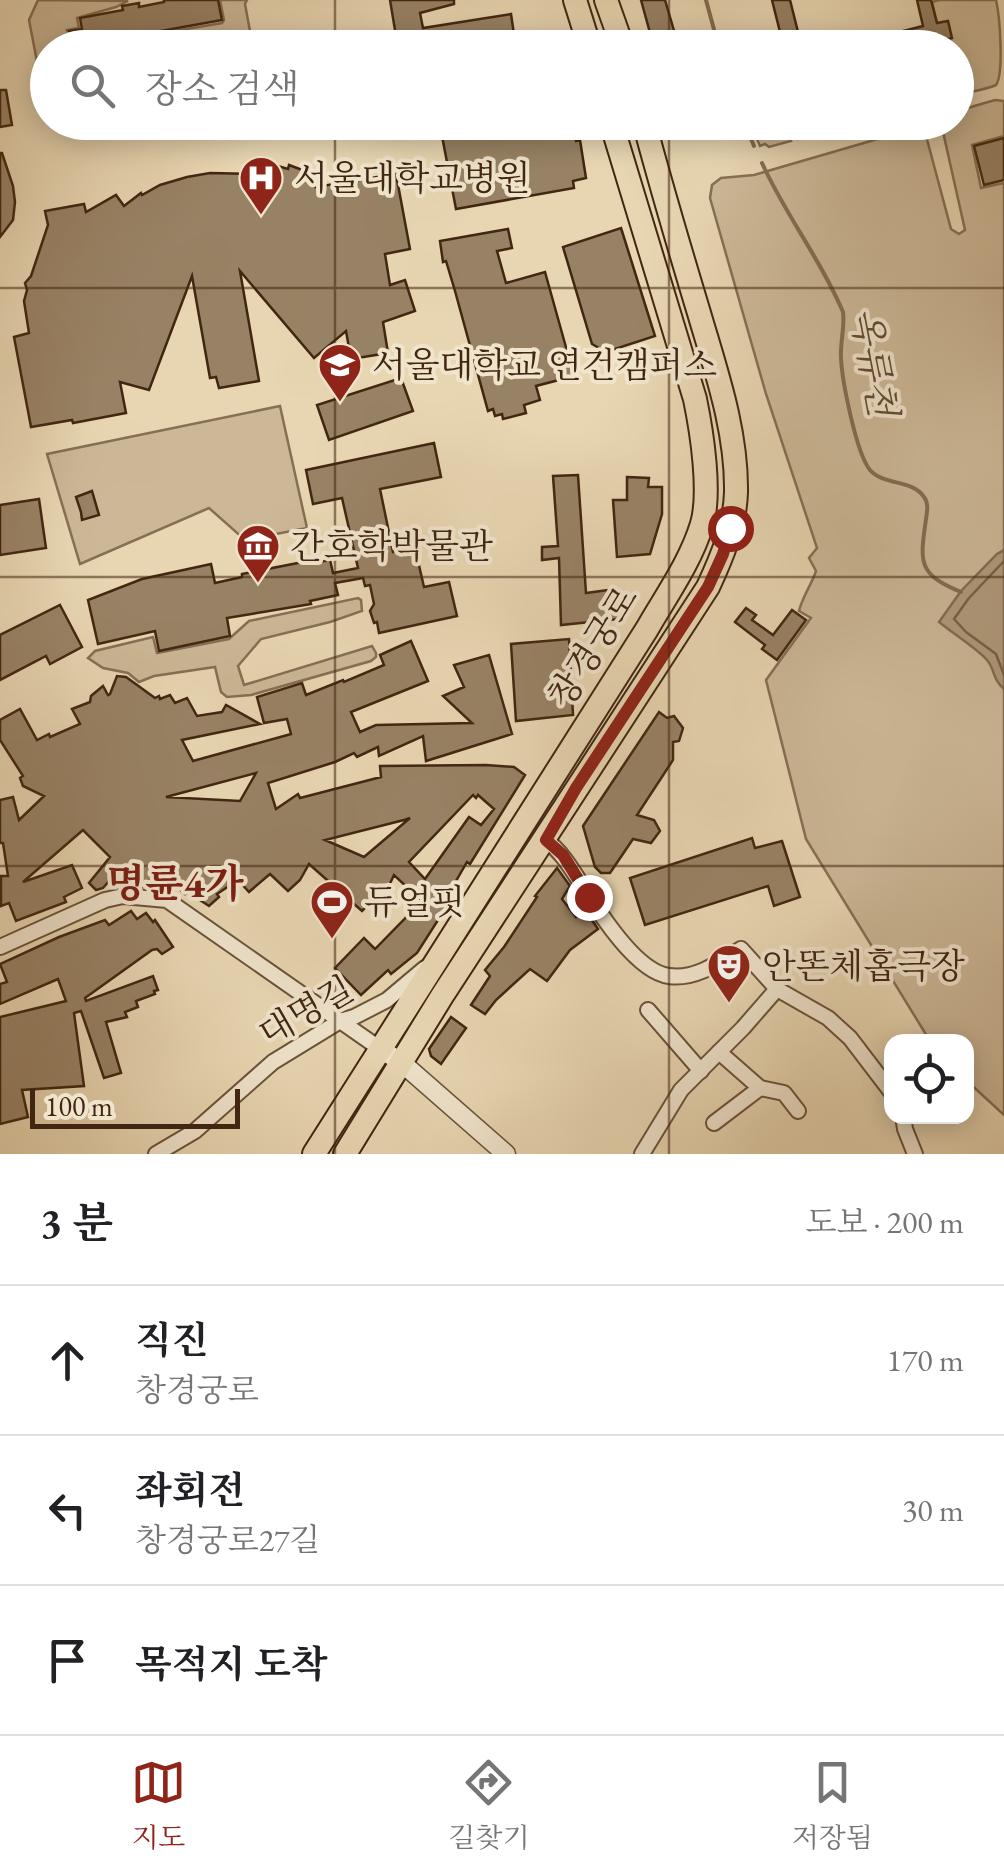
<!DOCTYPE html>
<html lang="ko">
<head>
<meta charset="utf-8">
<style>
  body { margin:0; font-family:"EB Garamond","Noto Serif KR",serif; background:#f2f2f2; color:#202124 }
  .controls { position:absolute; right:30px; bottom:30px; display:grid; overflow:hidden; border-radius:20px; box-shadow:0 5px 25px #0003 }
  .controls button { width:90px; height:90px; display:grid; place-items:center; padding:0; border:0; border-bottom:2px solid #e0e0e0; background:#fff; color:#202124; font:50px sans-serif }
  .scale { position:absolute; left:30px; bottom:25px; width:210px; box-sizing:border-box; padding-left:10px; border:5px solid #412611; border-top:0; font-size:28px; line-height:35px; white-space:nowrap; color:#412611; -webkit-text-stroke:8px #f0e4cd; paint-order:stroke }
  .stop { position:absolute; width:30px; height:30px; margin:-22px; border:8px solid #8f2418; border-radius:50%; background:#fff }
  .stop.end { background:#8f2418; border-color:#fff; box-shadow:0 2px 10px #0008 }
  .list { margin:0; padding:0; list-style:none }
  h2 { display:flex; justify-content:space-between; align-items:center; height:130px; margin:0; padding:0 40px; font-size:42px }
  h2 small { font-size:32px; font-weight:400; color:#757577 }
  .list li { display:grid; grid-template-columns:65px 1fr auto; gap:30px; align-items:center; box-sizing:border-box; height:150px; padding:0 40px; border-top:2px solid #e0e0e0 }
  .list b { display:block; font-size:38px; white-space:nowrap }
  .list p { margin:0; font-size:32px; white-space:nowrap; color:#757577 }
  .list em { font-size:32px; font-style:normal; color:#757577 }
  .icon { flex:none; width:55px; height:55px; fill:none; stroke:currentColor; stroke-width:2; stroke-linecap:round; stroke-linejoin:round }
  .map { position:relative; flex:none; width:1004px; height:1154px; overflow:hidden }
  .search { position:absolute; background:#fff; box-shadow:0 5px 25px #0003; left:30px; right:30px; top:30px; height:110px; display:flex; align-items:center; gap:25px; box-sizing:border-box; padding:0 35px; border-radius:55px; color:#757577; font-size:38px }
  .sheet { height:580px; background:#fff }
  nav { display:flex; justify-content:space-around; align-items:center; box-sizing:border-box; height:140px; border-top:2px solid #e0e0e0; background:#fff; font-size:28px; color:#757577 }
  nav a { display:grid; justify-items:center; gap:5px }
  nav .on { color:#8f2418 }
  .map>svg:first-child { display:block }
</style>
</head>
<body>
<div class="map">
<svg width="1004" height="1154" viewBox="0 0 1004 1154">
  <rect width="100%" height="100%" fill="#e8d6b2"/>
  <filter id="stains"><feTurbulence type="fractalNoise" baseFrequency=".002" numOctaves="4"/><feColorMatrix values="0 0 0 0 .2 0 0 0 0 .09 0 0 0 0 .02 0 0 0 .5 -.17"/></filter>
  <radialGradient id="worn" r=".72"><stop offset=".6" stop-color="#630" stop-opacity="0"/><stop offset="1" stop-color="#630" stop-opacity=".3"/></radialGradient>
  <g fill="#ccb897" stroke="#866f54" stroke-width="2.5">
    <path d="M38 0 128 1 116 7 77 18 79 28 67 30 70 47 48 48 47 92 43 93 29 20Z"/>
    <path d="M220 0H247L245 4 252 42 232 48 79 47 222 23 224 20Z"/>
    <path d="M939 0H996C1000 17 1004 74 996 85 985 90 968 92 957 95L956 48H915L937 23 932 2Z"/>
    <path d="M995 100 1004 101V136L972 145 981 188 1004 183V1115L967 1081 966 1042 930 1041 806 839 766 680 811 618 799 611C803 595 811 586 816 571L809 558 817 548 766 394 710 198 712 185 721 178 754 175 905 131 925 132 951 229 959 234 965 230 941 123 956 122 957 111Z"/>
    <path d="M793 122H856V123L798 139Z"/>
    <path d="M750 123H785L791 141 769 147 765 144 760 146Z"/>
    <path d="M280 406 307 528 245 540 209 508 80 564 47 454Z"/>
    <path d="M358 598 361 600 362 611 330 622 261 639 238 666 244 685 372 646 376 653V657L371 661 251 695 227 697 221 692 215 667 154 676 139 682 128 673 103 668 88 658 95 651 153 637 157 653 229 639 249 621Z"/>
  </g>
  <path fill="#af9a7b" stroke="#836c51" stroke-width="2.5" d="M1004 550V689C992 679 995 669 987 660 978 649 951 632 939 622L961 591 997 554Z"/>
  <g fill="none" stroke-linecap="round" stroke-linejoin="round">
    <path stroke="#786046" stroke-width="2.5" d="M1004 561 969 598 954 619 966 632 996 654 1004 675"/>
    <g stroke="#836c51" stroke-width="4">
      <path d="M706 0 719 48"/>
      <path d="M744 122 754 146"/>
      <path d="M762 163C785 214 821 260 843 312 845 328 840 342 841 358 842 380 856 453 870 470 884 486 912 479 924 497 929 503 927 512 926 519 920 562 917 574 961 592"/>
    </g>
  </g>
  <g fill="#988265" stroke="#412611" stroke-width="2.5" fill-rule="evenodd">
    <path d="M164 0H218L222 20 72 47 69 31 82 29 80 18 123 10 122 6 139 3V7L164 2Z"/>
    <path d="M390 0H454V4L420 13 423 28 511 14 516 48H398Z"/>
    <path d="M641 0H665L675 34 652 40Z"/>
    <path d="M772 0H790L802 48H784Z"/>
    <path d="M917 0H931L937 23 948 21 952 38 915 48H856V43L923 26Z"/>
    <path d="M0 90H6L12 125 0 127Z"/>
    <path d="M427 122H561L564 134 574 133 576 141 580 140 586 178 573 181 574 188 456 209 442 136 430 138Z"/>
    <path d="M1004 138V180L984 185 974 146Z"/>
    <path d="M0 153H2L13 186 15 202 13 220 0 237Z"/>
    <path d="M289 165 313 174 312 177 318 180 316 187 396 174 410 249 385 254 390 285 405 280 415 311 383 322 388 353 351 359 346 331 314 358 240 271 259 381 219 388 216 377 210 378 192 276 149 390 120 382 126 413 73 423 72 420 31 427 14 337 29 333 24 301 27 290 25 283 31 276 48 225 45 211 84 204 86 212 116 195 124 206 141 193 142 195 160 185 187 177 210 173 256 174 257 171 275 177 278 166 288 169Z"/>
    <path d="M621 228 655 336 606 352 592 344 563 247Z"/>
    <path d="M508 229 512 248 497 251 506 283 545 272 574 376 536 386 540 400 524 405 526 413 503 419 502 414 495 416 493 409 488 411 455 291 446 261 443 262 440 241Z"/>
    <path d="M401 378 413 411 329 440 317 405Z"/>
    <path d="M434 443 441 477 380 489 393 552 415 548 424 587 449 582 457 616 379 633 377 622 374 623 370 611 374 604 370 585 365 586 363 578 335 583 338 595 310 601 311 604 227 618 230 636 159 651 155 631 98 644 88 600 142 579 211 564 215 583 242 577V574L318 559V562L330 560 333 573 358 568 342 498 313 504 306 470Z"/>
    <path d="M578 475 586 593 608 590 618 591 619 619 561 625 559 558 542 560V547L558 546 553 476Z"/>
    <path d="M627 477 649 478 648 487H662V514L650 554 617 557 613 500H627Z"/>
    <path d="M92 491 99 515 82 520 81 512 76 497Z"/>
    <path d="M39 499 46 548 0 555V505Z"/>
    <path d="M60 605 82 647 50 664 46 656 0 680V635Z"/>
    <path d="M746 608 756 615 752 620 773 635 792 610 806 620 777 660 762 649 765 645 735 622Z"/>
    <path d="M569 639 573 715 516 721 511 644Z"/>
    <path d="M411 641 428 681 351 712 360 732 376 725 472 723 443 696 464 687 454 665 489 655 512 734 426 761 423 736 379 756 378 747 357 757 354 753 335 762 268 783 276 809 298 794 300 798 381 777 380 766 486 765 514 767 525 775 470 864 467 862 452 888 456 892 417 953 391 974 388 970 361 995 335 968 364 938 375 949 422 901 394 875 386 892 379 894 362 911 309 864 300 880 288 891 270 874 249 892 238 880 217 894 219 897 209 906 189 893 185 894 161 872 147 887H142L121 867 103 888 96 890 89 883 110 857 83 830 23 882 72 865 82 888 64 897 66 902 16 921 9 903 1 906V876H8L3 843H0V800L13 797 19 820 44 796 23 786 20 778 23 776 0 740V720L20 709 37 740 49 734 50 737 80 724 72 709 90 702 91 696 103 686 108 695 110 694 117 676 126 677 155 698 159 696 160 699 170 695 175 703 187 698 197 716 222 712 226 705 260 724 182 740 193 761 291 734 287 719 264 723 257 697 302 683 306 695 343 680 344 682 384 665 380 655ZM256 773 240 801 166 797ZM473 795 476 798 478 795 494 809 481 825 469 817 425 879 409 862ZM410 818 364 857 325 840 404 820Z"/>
    <path d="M659 712 667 718 674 716 683 728 679 741 673 742V760L637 815 654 820 660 831 651 843 633 839 610 873H601L595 867 583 826Z"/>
    <path d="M752 838 755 848 782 841 800 897 774 906 768 886 645 925 630 878Z"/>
    <path d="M557 868 570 886 562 899 576 917 586 911 598 929 570 950 547 981 530 969 496 1000 485 1014 471 1005 490 976 485 970 504 947 537 897 535 896Z"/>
    <path d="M131 911 137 919 146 913 153 922 155 920 173 947 162 954 157 949 152 950 85 998 86 1001 153 976 158 990 154 991 155 994 136 1001 138 1007 125 1012 127 1017 106 1022 121 1073 104 1078 81 1011 74 1013 84 1086 22 1090 28 1117 0 1124V1017L66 1001 58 979 0 1004V984L7 982 0 964 59 937 105 920 109 925Z"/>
    <path d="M451 1017 466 1028 441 1064 431 1056 429 1049Z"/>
  </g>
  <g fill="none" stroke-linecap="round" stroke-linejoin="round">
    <defs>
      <g id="minor">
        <path d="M546 840C563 853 572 870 584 888 600 914 637 972 669 976 695 980 720 962 741 949L777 989 828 1018 850 1038 892 1093"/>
        <path d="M0 947 105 900 123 896 167 900 379 1048"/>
        <path d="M648 1010 701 1071"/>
        <path d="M719 1052 760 1088 784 1093 798 1111"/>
        <path d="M903 1116 905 1129 915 1154"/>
        <path d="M714 1123 760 1088"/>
        <path d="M156 1154 195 1131 273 1062 340 1021 354 1017 387 1000 425 968"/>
        <path d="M642 1154 681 1090 743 1028 777 989"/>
      </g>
      <path id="tertiary" d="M379 1048 401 1062 506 1154"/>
      <g id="primary">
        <path d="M575 0 590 48"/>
        <path d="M606 0 623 48"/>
        <path d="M314 1154 647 629C666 596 691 561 702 524 711 492 702 433 695 399L611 122"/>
        <path d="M345 1154 442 996 708 587C722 557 735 526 736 492 737 431 716 371 699 313 680 250 661 186 644 122"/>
      </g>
    </defs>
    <use href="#minor" stroke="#6b5239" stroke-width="18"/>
    <use href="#tertiary" stroke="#6b5239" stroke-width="21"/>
    <use href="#primary" stroke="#412611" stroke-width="26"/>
    <use href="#minor" stroke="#f0e4cd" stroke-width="14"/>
    <use href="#tertiary" stroke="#f0e4cd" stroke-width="18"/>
    <use href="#primary" stroke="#e8d6b2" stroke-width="22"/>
  </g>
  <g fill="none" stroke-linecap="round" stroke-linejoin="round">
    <path stroke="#8f2418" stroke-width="12" d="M589 897 563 855 546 840 576 788 708 587 723 554 730 528"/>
  </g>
  <path fill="none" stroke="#412611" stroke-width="2.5" stroke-opacity="0.55" d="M335 0V48M669 0V48M335 122V1154M669 122V1154M0 288H1004M0 577H1004M0 866H1004"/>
  <defs>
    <symbol id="hospital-pin" viewBox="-11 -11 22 30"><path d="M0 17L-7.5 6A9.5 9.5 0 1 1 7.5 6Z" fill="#8f2418" stroke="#f0e4cd"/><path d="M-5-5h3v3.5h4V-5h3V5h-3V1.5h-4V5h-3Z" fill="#fff"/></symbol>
    <symbol id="university-pin" viewBox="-11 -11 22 30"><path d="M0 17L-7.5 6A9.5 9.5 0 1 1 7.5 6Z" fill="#8f2418" stroke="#f0e4cd"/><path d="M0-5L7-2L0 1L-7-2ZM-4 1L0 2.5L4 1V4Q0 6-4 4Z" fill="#fff"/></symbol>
    <symbol id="museum-pin" viewBox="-11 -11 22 30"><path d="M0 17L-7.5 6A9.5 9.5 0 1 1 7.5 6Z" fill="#8f2418" stroke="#f0e4cd"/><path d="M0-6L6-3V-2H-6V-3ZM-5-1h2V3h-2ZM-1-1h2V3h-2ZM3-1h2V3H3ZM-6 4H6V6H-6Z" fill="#fff"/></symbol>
    <symbol id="stadium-pin" viewBox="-11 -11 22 30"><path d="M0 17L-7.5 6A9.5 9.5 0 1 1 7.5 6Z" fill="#8f2418" stroke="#f0e4cd"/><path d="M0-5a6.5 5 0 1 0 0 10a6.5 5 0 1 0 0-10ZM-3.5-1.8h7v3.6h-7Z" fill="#fff"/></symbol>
    <symbol id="theatre-pin" viewBox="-11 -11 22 30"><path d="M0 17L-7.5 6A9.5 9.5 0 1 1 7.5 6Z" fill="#8f2418" stroke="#f0e4cd"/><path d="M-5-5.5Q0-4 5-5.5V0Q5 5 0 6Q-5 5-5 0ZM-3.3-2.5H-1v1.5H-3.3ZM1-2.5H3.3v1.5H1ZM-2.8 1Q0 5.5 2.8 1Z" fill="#fff"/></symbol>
  </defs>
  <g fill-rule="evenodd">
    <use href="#hospital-pin" x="236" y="153" width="50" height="68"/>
    <use href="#university-pin" x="315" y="340" width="50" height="68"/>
    <use href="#museum-pin" x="233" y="521" width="50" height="68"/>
    <use href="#stadium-pin" x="307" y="877" width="50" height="68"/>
    <use href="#theatre-pin" x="704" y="941" width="50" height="68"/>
  </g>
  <g text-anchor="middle" stroke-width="8" stroke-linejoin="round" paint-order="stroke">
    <g font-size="35" fill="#412611" stroke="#f0e4cd" text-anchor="start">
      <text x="294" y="190">서울대학교병원</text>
      <text x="372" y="377">서울대학교 연건캠퍼스</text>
      <text x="290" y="558">간호학박물관</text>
      <text x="364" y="914">듀얼핏</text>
      <text x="762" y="978">안똔체홉극장</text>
    </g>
    <g font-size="35" fill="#412611" stroke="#f0e4cd">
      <text transform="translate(593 647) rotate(-58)" y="12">창경궁로</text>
      <text transform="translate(306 1011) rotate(-30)" y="12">대명길</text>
    </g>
    <g font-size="38" font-style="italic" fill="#624931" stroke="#f0e4cd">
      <text transform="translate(874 362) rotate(80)" y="13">옥류천</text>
    </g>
    <g font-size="40" font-weight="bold" fill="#7a1f14" stroke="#f0e4cd">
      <text x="175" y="897">명륜4가</text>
    </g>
  </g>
  <rect width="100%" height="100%" filter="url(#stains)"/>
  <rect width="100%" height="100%" fill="url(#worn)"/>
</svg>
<div class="controls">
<button><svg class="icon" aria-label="locate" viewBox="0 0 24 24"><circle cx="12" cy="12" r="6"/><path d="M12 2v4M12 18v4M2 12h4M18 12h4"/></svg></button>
</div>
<div class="scale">100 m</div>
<div class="stop" style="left:730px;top:528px"></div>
<div class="stop end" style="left:589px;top:897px"></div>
<div class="search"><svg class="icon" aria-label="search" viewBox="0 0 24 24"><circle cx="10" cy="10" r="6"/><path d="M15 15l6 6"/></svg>장소 검색</div>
</div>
<section class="sheet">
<h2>3 분<small>도보 · 200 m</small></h2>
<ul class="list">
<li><svg class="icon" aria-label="ahead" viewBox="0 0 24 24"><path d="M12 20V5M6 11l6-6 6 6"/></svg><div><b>직진</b><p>창경궁로</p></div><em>170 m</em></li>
<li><svg class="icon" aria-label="left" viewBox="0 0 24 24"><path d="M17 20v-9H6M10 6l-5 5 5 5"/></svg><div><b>좌회전</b><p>창경궁로27길</p></div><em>30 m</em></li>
<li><svg class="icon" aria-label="arrive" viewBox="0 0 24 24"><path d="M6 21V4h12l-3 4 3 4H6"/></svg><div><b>목적지 도착</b></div></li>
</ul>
</section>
<nav>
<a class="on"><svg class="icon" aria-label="map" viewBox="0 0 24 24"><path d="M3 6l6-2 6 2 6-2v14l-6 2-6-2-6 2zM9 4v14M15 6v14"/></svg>지도</a>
<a><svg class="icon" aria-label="directions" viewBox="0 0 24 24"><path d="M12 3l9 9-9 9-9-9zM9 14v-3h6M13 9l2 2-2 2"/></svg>길찾기</a>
<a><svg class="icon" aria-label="saved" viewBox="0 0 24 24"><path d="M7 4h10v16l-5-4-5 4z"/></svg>저장됨</a>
</nav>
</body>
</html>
